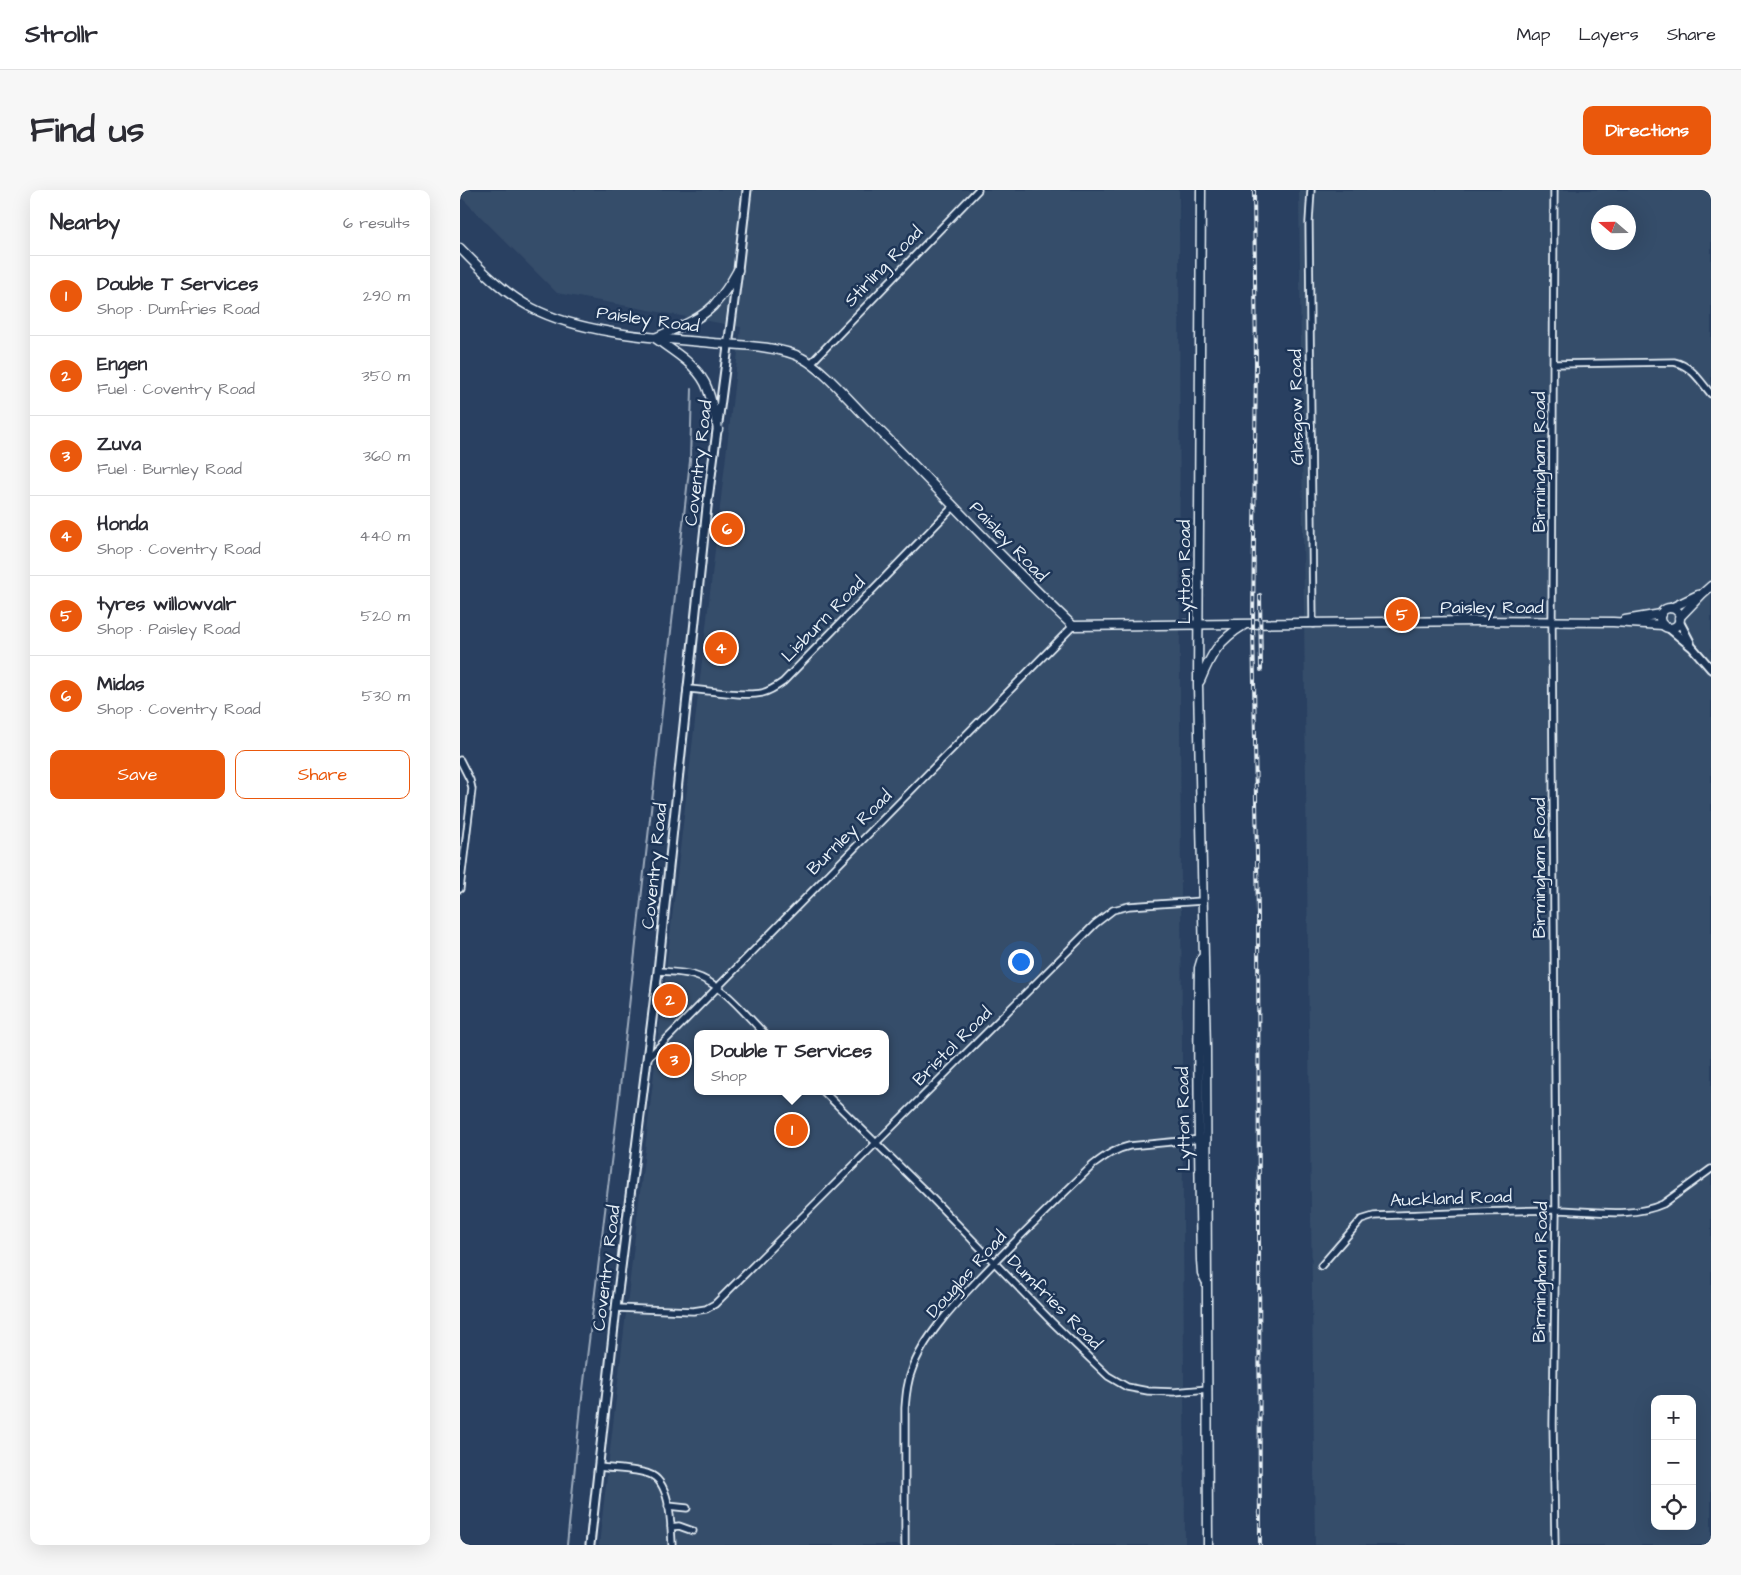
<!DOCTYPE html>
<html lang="en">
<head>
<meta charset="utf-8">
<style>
  body { margin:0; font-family:"Architects Daughter",sans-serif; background:#f7f7f7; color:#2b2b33 }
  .controls { position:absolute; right:15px; bottom:15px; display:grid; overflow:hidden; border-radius:10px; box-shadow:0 5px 20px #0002 }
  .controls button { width:45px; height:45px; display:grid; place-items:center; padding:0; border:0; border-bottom:1px solid #e1e1e2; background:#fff; color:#2b2b33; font:25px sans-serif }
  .compass { position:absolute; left:1131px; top:15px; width:45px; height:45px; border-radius:50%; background:#fff; box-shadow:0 5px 20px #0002; rotate:290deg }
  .you { position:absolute; left:560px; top:771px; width:18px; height:18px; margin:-12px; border:4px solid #fff; border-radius:50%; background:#1a73e8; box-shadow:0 0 0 8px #1a73e833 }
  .badge { display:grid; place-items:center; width:32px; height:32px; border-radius:50%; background:#ea580c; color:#fff; font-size:16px; font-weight:700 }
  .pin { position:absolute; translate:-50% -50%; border:2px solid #fff; box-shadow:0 1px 5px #0006 }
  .popup { position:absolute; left:234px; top:840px; width:195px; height:65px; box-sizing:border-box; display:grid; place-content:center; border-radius:10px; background:#fff; filter:drop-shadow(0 1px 4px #0005); font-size:16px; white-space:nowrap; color:#7c7c81 }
  .popup b { font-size:19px; color:#2b2b33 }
  .popup::after { content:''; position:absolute; left:50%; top:100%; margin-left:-10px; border:10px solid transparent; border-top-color:#fff }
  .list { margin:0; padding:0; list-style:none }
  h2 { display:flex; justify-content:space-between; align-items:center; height:65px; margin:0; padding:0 20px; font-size:21px }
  h2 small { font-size:16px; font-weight:400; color:#7c7c81 }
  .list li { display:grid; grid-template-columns:32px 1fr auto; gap:15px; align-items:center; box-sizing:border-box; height:80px; padding:0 20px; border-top:1px solid #e1e1e2 }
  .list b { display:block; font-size:19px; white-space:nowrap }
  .list p { margin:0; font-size:16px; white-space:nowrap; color:#7c7c81 }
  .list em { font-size:16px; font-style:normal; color:#7c7c81 }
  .actions { display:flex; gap:10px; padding:15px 20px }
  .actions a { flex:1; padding:11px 0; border:1px solid #ea580c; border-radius:10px; text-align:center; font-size:18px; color:#ea580c }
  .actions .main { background:#ea580c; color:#fff }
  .icon { flex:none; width:28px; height:28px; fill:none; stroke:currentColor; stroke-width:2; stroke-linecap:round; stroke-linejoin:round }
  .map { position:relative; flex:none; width:1251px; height:1355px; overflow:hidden; border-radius:10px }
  header { display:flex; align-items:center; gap:30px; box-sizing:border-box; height:70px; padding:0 25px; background:#fff; border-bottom:1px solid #e1e1e2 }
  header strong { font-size:24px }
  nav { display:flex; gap:28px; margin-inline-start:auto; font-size:18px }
  .intro { display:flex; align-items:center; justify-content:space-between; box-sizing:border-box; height:120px; padding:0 30px }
  h1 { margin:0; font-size:35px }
  .button { padding:12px 22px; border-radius:10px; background:#ea580c; color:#fff; font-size:18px; font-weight:700 }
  main { display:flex; gap:30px; padding:0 30px }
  aside { flex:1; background:#fff; border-radius:10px; box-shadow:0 5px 20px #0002 }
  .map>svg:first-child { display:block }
</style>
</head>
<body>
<header>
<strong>Strollr</strong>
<nav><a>Map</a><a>Layers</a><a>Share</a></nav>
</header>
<div class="intro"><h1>Find us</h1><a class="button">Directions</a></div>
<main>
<aside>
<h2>Nearby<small>6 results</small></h2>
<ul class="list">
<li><span class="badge">1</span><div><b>Double T Services</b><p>Shop · Dumfries Road</p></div><em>290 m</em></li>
<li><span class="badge">2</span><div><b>Engen</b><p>Fuel · Coventry Road</p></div><em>350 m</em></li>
<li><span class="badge">3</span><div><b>Zuva</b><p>Fuel · Burnley Road</p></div><em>360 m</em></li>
<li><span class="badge">4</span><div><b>Honda</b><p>Shop · Coventry Road</p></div><em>440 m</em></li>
<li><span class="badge">5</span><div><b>tyres willowvalr</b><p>Shop · Paisley Road</p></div><em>520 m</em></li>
<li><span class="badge">6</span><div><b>Midas</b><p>Shop · Coventry Road</p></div><em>530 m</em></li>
</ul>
<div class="actions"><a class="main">Save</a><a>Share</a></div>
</aside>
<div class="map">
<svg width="1251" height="1355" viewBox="0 0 1251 1355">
  <rect width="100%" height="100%" fill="#294061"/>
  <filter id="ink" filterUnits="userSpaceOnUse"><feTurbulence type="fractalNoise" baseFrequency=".02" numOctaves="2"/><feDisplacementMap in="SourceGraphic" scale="10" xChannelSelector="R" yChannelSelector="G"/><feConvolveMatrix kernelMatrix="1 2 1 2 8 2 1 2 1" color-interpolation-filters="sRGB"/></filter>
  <g filter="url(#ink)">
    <g fill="#364d6b" fill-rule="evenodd">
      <path d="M0 0H719L720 532 725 1355H139L281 137 97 103 0 6ZM238 844H426V901H238Z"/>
      <path d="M839 0H1251V1355H855ZM1138 22H1168V52H1138ZM1195 1209H1232V1336H1195Z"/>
    </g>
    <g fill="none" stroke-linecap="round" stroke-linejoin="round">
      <path stroke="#9dabbd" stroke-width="2" d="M107 1355 121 1216 157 924 230 271 232 199"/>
      <defs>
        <g id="minor">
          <path d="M851 0 849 32 853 434"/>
          <path d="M1094 0 1092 432 1096 1020 1093 1234 1095 1355"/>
          <path d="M351 173 518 0"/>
          <path d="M1094 174 1214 172C1232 176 1240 191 1251 204"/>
          <path d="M227 499C249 500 282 507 302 503 310 501 316 497 323 492L494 316"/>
          <path d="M0 570 10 590 12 599 0 699"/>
          <path d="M198 781C210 782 222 782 233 785 262 793 284 823 305 844"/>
          <path d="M187 869 613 436"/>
          <path d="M363 901 467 1003 591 1131 648 1186 667 1197 688 1201 714 1202 748 1199"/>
          <path d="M861 1076 901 1030 914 1026C974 1024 1034 1021 1094 1020 1129 1020 1170 1029 1203 1014L1251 979"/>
          <path d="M156 1118 233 1121 246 1119 255 1114 635 734 653 720 669 716 742 711"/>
          <path d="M139 1277C153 1279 176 1279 189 1284 211 1291 211 1335 212 1355"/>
          <path d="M208 1316 227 1318"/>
          <path d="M211 1337 219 1336 233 1341"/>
          <path d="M445 1355V1218C446 1205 447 1192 452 1180 462 1150 492 1117 514 1094 552 1053 593 1014 633 975 645 966 655 959 669 956L742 949"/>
        </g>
        <g id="tertiary">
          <path d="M1219 431 1230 452"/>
          <path d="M1209 438 1232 457 1251 479"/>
          <path d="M130 1355 156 1118 198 781 247 317 278 80 287 0"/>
        </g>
        <g id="secondary">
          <path d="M741 0 738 495 746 860 748 1355"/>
          <path d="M0 58C22 81 44 103 72 118 122 144 197 148 253 153 278 155 321 156 342 168 364 179 392 214 411 232 479 299 543 370 613 436L1015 431 1153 432 1203 435"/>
          <path d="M197 147C216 138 238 131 253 116 263 105 271 93 278 80"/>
          <path d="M195 148C213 161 234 173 245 193 252 207 254 224 258 239"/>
          <path d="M1211 418 1238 405"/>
          <circle cx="1210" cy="428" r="10"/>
          <path d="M1219 428 1242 404 1251 396"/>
          <path d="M1165 430 1201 424"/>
          <path d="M740 491C751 464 759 450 784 435"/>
          <path d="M742 768 739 778C737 875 739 972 741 1070L742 1083 746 1091"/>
        </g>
      </defs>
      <use href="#minor" stroke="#e8f1f8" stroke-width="9"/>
      <use href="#tertiary" stroke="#e8f1f8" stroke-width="11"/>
      <use href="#secondary" stroke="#e8f1f8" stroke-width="11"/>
      <use href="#minor" stroke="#1d3557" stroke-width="5.5"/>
      <use href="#tertiary" stroke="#1d3557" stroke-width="7"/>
      <use href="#secondary" stroke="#1d3557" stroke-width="8"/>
      <defs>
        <g id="rail">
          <path d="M794 0 796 173 793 434 798 725 800 1355"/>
          <path d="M800 405 801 480"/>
        </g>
      </defs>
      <use href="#rail" stroke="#e8f1f8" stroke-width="4"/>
      <use href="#rail" stroke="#1d3557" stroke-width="2" stroke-dasharray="5.5" stroke-linecap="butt"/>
    </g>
  </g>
  <g text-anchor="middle" stroke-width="5" stroke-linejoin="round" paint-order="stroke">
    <g font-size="18" fill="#e8f1f8" stroke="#1d3557">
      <text transform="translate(423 76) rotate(-46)" y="6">Stirling Road</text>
      <text transform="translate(188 129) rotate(8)" y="6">Paisley Road</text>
      <text transform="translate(836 217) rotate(-91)" y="6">Glasgow Road</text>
      <text transform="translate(1079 272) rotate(-90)" y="6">Birmingham Road</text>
      <text transform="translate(238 273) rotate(-83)" y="6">Coventry Road</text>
      <text transform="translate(549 351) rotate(46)" y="6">Paisley Road</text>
      <text transform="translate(724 382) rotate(-90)" y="6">Lytton Road</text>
      <text x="1032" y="423">Paisley Road</text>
      <text transform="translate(363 429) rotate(-46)" y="6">Lisburn Road</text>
      <text transform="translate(389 642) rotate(-45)" y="6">Burnley Road</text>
      <text transform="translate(194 676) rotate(-84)" y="6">Coventry Road</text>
      <text transform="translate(1079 678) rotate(-90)" y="6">Birmingham Road</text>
      <text transform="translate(492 856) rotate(-45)" y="6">Bristol Road</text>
      <text transform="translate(723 929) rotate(-91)" y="6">Lytton Road</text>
      <text transform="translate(991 1008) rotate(-2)" y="6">Auckland Road</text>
      <text transform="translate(146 1078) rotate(-83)" y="6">Coventry Road</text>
      <text transform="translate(1080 1082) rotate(-89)" y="6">Birmingham Road</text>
      <text transform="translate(506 1084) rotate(-48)" y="6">Douglas Road</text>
      <text transform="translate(595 1112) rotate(45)" y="6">Dumfries Road</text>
    </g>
  </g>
</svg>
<div class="controls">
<button>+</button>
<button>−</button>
<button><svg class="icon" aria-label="locate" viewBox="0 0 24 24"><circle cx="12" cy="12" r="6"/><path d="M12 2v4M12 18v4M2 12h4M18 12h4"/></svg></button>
</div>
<svg class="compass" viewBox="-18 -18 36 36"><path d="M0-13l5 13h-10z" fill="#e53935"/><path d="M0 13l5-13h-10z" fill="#7c7c81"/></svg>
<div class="you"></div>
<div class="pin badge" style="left:332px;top:940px">1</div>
<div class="popup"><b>Double T Services</b>Shop</div>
<div class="pin badge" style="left:210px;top:810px">2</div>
<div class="pin badge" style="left:214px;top:870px">3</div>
<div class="pin badge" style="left:261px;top:458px">4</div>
<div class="pin badge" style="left:942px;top:425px">5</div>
<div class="pin badge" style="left:267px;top:339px">6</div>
</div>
</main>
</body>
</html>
